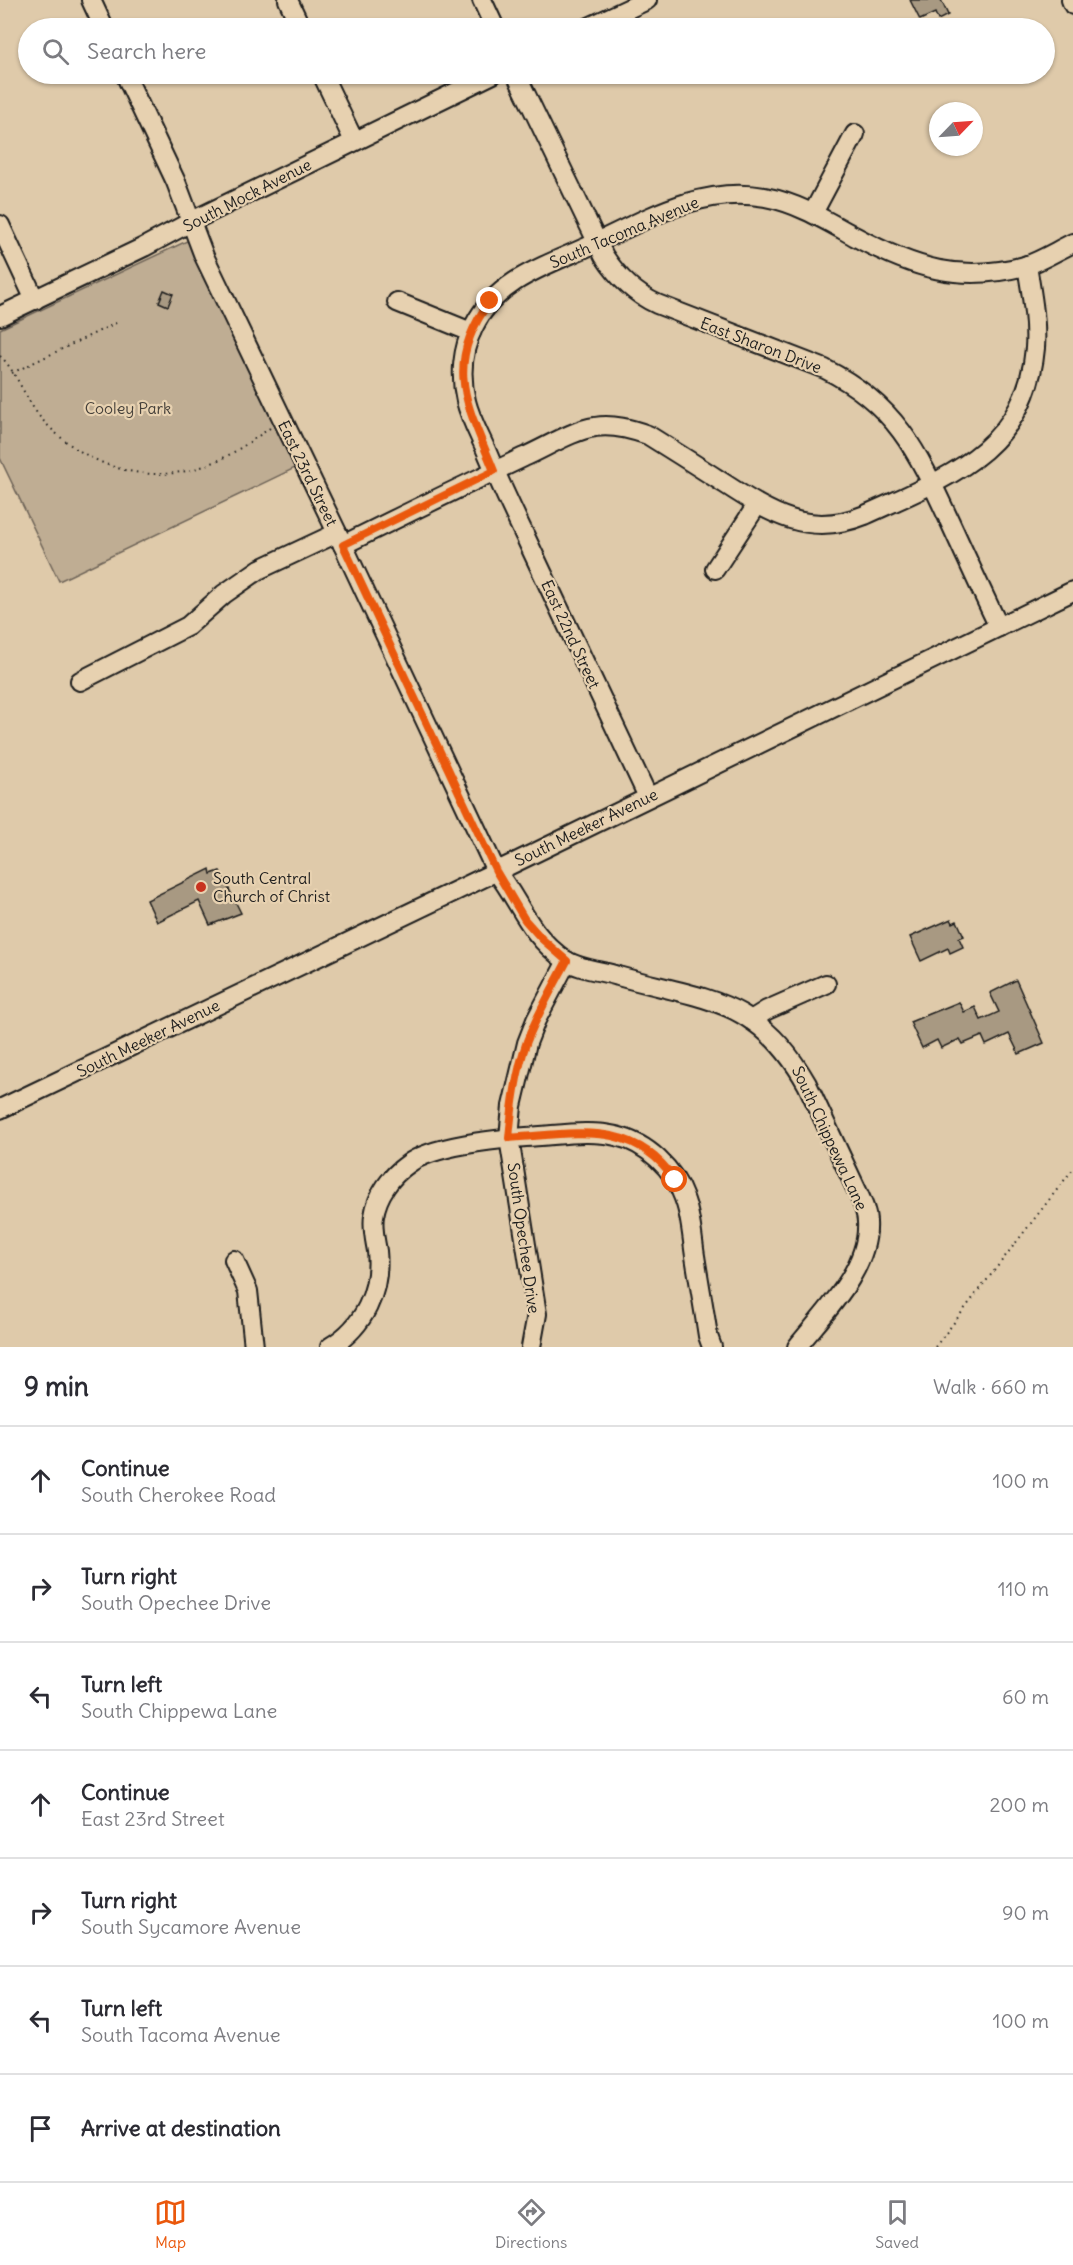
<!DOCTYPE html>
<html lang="en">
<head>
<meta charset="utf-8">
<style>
  body { margin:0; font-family:Delius,sans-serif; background:#f7f7f7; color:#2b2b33 }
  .compass { position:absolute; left:929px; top:102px; width:54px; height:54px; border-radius:50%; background:#fff; box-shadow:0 2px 4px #0004; rotate:65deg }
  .stop { position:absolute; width:18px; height:18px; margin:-14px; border:4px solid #ea580c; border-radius:50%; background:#fff }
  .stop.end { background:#ea580c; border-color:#fff; box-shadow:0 2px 6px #0008 }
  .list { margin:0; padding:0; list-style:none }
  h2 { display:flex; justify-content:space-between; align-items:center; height:78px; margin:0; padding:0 24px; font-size:26px }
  h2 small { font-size:20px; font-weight:400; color:#7c7c81 }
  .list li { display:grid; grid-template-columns:39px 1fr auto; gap:18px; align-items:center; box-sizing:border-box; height:108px; padding:0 24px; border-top:2px solid #e1e1e2 }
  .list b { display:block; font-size:22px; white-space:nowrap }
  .list p { margin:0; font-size:20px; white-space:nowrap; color:#7c7c81 }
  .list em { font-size:20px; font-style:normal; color:#7c7c81 }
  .icon { flex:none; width:33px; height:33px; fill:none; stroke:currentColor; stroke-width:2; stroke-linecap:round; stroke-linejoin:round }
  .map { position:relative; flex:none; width:1073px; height:1347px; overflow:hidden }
  .search { position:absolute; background:#fff; box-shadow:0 2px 4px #0004; left:18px; right:18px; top:18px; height:66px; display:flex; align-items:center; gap:15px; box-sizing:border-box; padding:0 21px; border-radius:33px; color:#7c7c81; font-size:22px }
  .sheet { height:834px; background:#fff }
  nav { display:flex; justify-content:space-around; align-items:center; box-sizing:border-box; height:84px; border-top:2px solid #e1e1e2; background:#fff; font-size:16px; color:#7c7c81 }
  nav a { display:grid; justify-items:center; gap:3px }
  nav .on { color:#ea580c }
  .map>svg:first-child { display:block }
</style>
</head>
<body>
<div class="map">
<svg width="1073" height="1347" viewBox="0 0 1073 1347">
  <rect width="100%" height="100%" fill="#dfcaaa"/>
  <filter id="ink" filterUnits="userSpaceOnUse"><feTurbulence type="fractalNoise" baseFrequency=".0167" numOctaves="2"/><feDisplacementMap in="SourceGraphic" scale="12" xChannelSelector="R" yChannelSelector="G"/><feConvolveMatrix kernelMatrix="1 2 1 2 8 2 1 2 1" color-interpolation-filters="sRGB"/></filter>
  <g filter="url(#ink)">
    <path fill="#bfad93" stroke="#6e6458" stroke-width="1.5" d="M189 240 295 468 59 581 0 458V329Z"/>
    <g fill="#a89982" stroke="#1c1c1c" stroke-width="1.5">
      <path d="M910 0H941L948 15 938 20 935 13 920 20Z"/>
      <path d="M164 290 173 294 168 306 159 302Z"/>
      <path d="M210 869 211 874 220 871 241 913 210 925 199 901 157 922 147 900Z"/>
      <path d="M951 919 953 923 957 921 964 936 959 938 963 947 950 953 948 948 921 961 910 937Z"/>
      <path d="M1016 980 1044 1043 1019 1054 1009 1034 986 1045 982 1036 963 1044 960 1039 941 1048 937 1040 922 1048 910 1022 959 1002 964 1012 975 1007 981 1020 999 1012 990 993Z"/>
    </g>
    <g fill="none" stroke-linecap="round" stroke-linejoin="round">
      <defs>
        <g id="minor">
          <path d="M91 0 104 28"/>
          <path d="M288 0 301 28"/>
          <path d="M482 0 495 28"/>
          <path d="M1071 0 1073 5"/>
          <path d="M587 28 647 0"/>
          <path d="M125 74 176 182 204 256 343 545 496 871C521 903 528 934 565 960 579 969 602 971 618 976 704 1000 758 997 807 1084L859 1195C863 1204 867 1213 867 1222 870 1269 824 1313 797 1347"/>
          <path d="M322 74 354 141"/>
          <path d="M516 74 604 256C617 276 635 294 657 304L825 369C897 405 918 453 950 522 966 557 982 592 999 627"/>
          <path d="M813 213 855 134"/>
          <path d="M0 225 35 300"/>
          <path d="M397 302 471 332"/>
          <path d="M0 316 144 247 200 217 493 74"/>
          <path d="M343 545C403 515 463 486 524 457 545 448 573 430 595 427 613 424 631 429 648 435 672 450 696 465 719 480 767 511 806 539 865 515 946 478 1026 451 1035 348 1037 320 1031 292 1027 265"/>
          <path d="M715 569 757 505"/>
          <path d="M80 681 188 626 224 594 260 569 337 533"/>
          <path d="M648 797C607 710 566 623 525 536 511 507 498 479 486 450 479 434 470 418 466 401 460 376 462 349 474 326 496 281 544 266 587 247 643 221 700 185 765 197 798 203 827 221 856 237 913 268 960 283 1025 266 1041 261 1058 250 1073 243"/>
          <path d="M751 1020 767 1010 826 984"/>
          <path d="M0 1109 514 863 1073 591"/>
          <path d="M234 1260 248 1291 254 1347"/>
          <path d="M330 1347C364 1327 381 1291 377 1251 375 1239 372 1228 374 1216 377 1195 391 1176 408 1164 431 1146 496 1139 526 1137 555 1136 588 1129 616 1136 647 1143 674 1169 684 1198 691 1215 692 1237 695 1256 699 1282 704 1309 708 1336L712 1347"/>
          <path d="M531 1347 537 1314 509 1138 512 1106 527 1043 536 1020 567 961"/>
        </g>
      </defs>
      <use href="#minor" stroke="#1c1c1c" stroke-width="22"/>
      <g stroke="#1c1c1c" stroke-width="2" stroke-dasharray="1.5 4.5" stroke-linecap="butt">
        <path d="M0 356C15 369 26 400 40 417 79 462 139 486 198 468 225 460 247 444 270 428"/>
        <path d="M12 373 118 322"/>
        <path d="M935 1347 1073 1169"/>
      </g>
      <use href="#minor" stroke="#e7d1b0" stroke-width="18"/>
    </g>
  </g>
  <g fill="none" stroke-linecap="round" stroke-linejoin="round" filter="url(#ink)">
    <path stroke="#ea580c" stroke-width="8" d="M490 301C442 366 468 406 494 471L343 545 496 871 525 920 542 939 567 961C553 987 538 1013 527 1041 516 1072 512 1106 509 1138 574 1134 633 1118 675 1180"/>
  </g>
  <circle fill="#c8321e" stroke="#e7d1b0" stroke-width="2" cx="201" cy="887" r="6"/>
  <g text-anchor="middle" stroke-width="4.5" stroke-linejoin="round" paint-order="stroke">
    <g font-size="16" fill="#1c1c1c" stroke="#e7d1b0">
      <text transform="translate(247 195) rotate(-27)" y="6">South Mock Avenue</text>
      <text transform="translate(624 232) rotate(-23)" y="6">South Tacoma Avenue</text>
      <text transform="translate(761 345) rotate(21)" y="6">East Sharon Drive</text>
      <text transform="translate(308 473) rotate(64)" y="6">East 23rd Street</text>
      <text transform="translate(571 634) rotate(65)" y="6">East 22nd Street</text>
      <text transform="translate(586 827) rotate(-26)" y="6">South Meeker Avenue</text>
      <text transform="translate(148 1038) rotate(-26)" y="6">South Meeker Avenue</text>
      <text transform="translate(830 1138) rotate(65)" y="6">South Chippewa Lane</text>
      <text transform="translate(524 1238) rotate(82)" y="6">South Opechee Drive</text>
    </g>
    <g font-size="16" fill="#45403a" stroke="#e7d1b0">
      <text x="128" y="414">Cooley Park</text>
    </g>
    <g font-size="16" fill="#1c1c1c" stroke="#e7d1b0" text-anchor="start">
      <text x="213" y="884">South Central<tspan x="213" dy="18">Church of Christ</tspan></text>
    </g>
  </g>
</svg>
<svg class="compass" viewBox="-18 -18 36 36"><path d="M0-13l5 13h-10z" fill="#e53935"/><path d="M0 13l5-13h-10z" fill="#7c7c81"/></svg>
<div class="stop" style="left:675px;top:1180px"></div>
<div class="stop end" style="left:490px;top:301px"></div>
<div class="search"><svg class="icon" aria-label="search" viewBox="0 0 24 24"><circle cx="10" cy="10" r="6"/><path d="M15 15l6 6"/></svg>Search here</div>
</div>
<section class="sheet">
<h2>9 min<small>Walk · 660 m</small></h2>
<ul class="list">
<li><svg class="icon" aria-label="ahead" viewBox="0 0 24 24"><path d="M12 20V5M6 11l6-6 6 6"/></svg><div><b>Continue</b><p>South Cherokee Road</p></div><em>100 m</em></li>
<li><svg class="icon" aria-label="right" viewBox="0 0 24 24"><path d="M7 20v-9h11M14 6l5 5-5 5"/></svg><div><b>Turn right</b><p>South Opechee Drive</p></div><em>110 m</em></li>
<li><svg class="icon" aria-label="left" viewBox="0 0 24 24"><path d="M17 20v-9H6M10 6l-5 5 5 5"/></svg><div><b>Turn left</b><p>South Chippewa Lane</p></div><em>60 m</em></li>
<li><svg class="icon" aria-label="ahead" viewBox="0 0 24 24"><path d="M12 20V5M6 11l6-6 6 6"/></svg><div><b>Continue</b><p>East 23rd Street</p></div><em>200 m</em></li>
<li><svg class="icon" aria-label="right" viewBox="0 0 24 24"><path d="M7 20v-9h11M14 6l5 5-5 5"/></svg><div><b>Turn right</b><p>South Sycamore Avenue</p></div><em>90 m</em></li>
<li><svg class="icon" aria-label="left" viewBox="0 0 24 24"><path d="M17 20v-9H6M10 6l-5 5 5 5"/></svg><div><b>Turn left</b><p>South Tacoma Avenue</p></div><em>100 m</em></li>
<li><svg class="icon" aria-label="arrive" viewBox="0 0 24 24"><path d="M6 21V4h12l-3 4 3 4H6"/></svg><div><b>Arrive at destination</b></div></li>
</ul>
</section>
<nav>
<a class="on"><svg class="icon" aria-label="map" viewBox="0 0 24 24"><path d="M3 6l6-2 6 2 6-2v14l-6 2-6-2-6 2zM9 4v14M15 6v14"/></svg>Map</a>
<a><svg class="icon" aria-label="directions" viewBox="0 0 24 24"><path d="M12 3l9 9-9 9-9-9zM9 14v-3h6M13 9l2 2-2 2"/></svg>Directions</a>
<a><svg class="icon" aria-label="saved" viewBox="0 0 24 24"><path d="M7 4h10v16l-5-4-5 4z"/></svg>Saved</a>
</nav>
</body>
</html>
